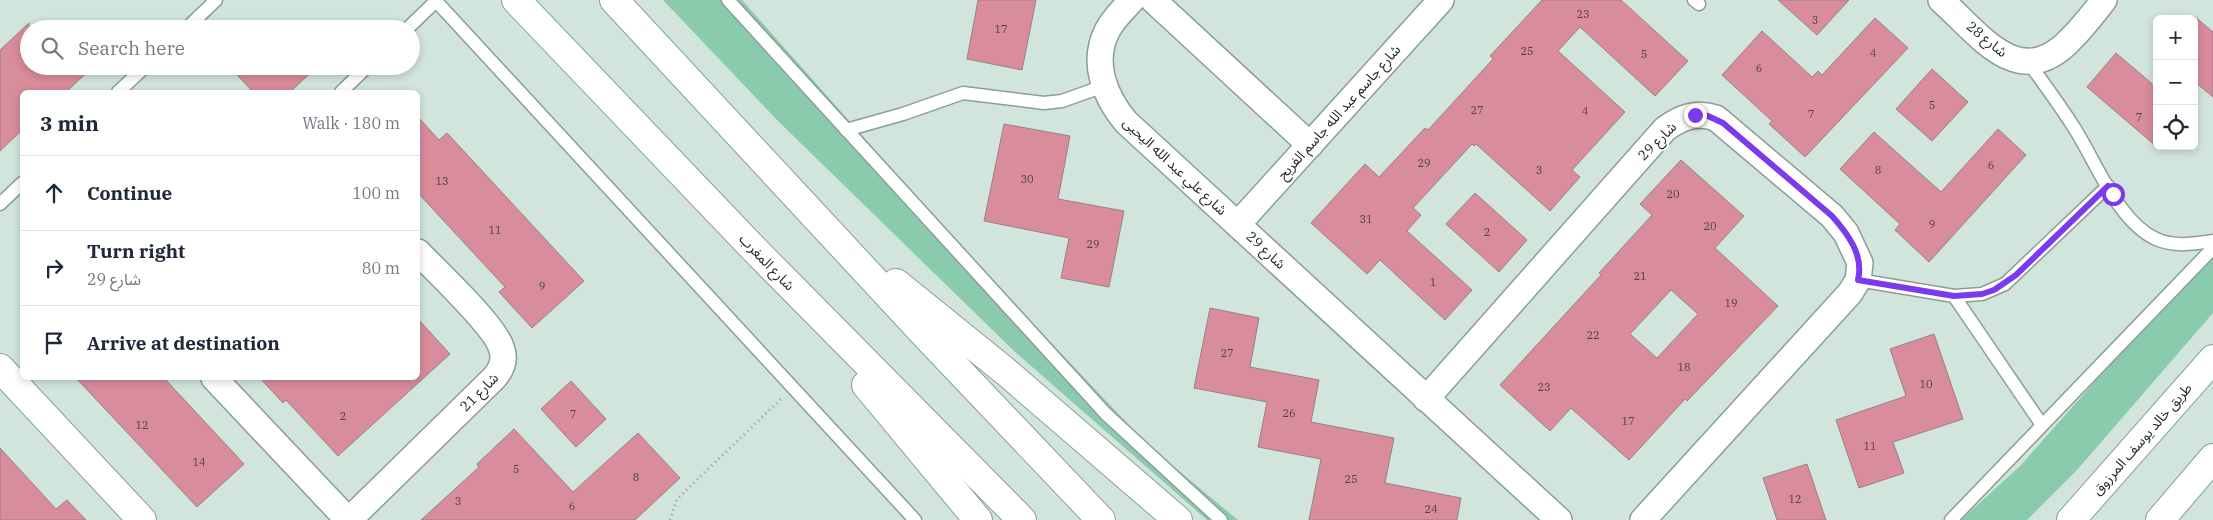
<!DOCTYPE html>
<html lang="en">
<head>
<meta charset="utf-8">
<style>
  body { margin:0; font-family:"IBM Plex Serif","Noto Sans Arabic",serif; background:#f2f2f3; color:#1f2937 }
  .controls { position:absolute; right:15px; top:15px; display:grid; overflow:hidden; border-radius:8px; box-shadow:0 2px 8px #0003 }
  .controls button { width:45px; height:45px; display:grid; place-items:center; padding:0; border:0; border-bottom:1px solid #e0e1e3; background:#fff; color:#1f2937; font:25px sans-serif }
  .stop { position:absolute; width:15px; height:15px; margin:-11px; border:4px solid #7c3aed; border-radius:50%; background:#fff }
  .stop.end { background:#7c3aed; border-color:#fff; box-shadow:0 1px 5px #0008 }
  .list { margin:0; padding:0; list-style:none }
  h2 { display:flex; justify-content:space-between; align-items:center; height:65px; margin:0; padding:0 20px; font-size:21px }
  h2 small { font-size:16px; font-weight:400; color:#747a83 }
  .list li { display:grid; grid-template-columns:32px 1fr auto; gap:15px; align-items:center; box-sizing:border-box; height:75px; padding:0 20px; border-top:1px solid #e0e1e3 }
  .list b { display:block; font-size:19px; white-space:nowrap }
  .list p { margin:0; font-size:16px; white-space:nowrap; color:#747a83 }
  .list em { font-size:16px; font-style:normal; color:#747a83 }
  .icon { flex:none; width:28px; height:28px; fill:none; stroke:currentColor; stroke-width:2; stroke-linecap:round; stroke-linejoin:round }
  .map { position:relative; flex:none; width:2213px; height:520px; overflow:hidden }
  .search { position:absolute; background:#fff; box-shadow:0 2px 8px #0003; left:20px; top:20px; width:400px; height:55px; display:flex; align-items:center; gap:12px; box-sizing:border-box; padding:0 18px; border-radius:28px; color:#747a83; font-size:19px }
  .panel { position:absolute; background:#fff; box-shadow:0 2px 8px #0003; left:20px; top:90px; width:400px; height:290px; border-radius:8px }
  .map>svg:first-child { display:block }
</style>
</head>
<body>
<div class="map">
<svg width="2213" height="520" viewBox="0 0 2213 520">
  <rect width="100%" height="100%" fill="#d2e5dc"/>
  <g fill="#8bcbad">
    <path d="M663 0H742L977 265 1149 446 1238 520H1207L1013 350 776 119Z"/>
    <path d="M2213 248V313L2077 470 2027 520H1961L2020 466Z"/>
  </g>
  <g fill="#d88c9c" stroke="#968286" fill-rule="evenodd">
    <path d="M978 0H1036L1022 70 967 59Z"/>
    <path d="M1542 0H1621L1688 61 1655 96 1580 27 1558 51 1625 112 1572 170 1580 177 1550 211 1476 144 1474 146 1472 144 1413 208 1421 215 1407 231 1472 290 1445 320 1380 260 1367 274 1311 223 1365 164 1379 177 1425 128 1428 130 1493 59 1490 56Z"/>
    <path d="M1778 0H1849L1817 35Z"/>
    <path d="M2194 16 2213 32V97L2194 81Z"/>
    <path d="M1875 18 1908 48 1805 157 1769 124 1772 121 1722 75 1762 31 1812 77 1818 71 1822 75Z"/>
    <path d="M29 23V66H94L66 92H22V130L0 151V50Z"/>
    <path d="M2116 53 2157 88V147L2087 87Z"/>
    <path d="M229 66H318L290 92H253Z"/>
    <path d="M1932 69 1968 102 1932 141 1896 109Z"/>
    <path d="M418 117 439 140 447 133 584 281 532 328 499 292 505 287 418 193Z"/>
    <path d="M1004 124 1070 136 1058 199 1124 211 1109 287 1061 278 1069 238 984 221Z"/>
    <path d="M1998 129 2026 155 1929 262 1895 230 1900 224 1840 169 1874 132 1941 192Z"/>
    <path d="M1681 160 1744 216 1715 248 1778 306 1687 401 1685 399 1629 460 1571 408 1550 431 1500 385 1601 275 1599 273 1652 215 1640 204ZM1671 290 1698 314 1657 358 1630 334Z"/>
    <path d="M1475 193 1527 240 1499 272 1446 224Z"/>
    <path d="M1210 308 1259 318 1250 367 1319 380 1311 422 1394 438 1385 483 1461 498 1457 520H1309L1321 459 1258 447 1267 402 1194 388Z"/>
    <path d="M418 319 450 354 338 456 286 400 283 403 260 378H418Z"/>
    <path d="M1934 334 1963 419 1893 442 1904 473 1859 488 1836 420 1906 396 1890 349Z"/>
    <path d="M76 378H164L244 464 197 507Z"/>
    <path d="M571 381 606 419 576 447 541 409Z"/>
    <path d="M514 429 573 492 638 433 680 478 635 520H421L479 467 477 464Z"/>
    <path d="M0 448 56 509 67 500 86 520H0Z"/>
    <path d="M1807 464 1826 520H1777L1763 478Z"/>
  </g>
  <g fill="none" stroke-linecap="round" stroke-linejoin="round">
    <defs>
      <g id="lane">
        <path d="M435 0 915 520"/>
        <path d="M728 0 1106 414 1221 520"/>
        <path d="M1694 0 1699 4"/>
        <path d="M186 29 216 0"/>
        <path d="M407 29 436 1"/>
        <path d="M2029 63C2044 84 2059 104 2073 126 2096 161 2117 221 2156 239 2174 247 2194 244 2213 241"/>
        <path d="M118 92 146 66"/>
        <path d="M341 92 368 66"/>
        <path d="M846 130 903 114 963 93 1044 103 1062 101 1104 86"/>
        <path d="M0 204 22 183"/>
        <path d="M1858 280 1954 296 1982 294 2005 284 2108 186"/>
        <path d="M1954 296 2042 425"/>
        <path d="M1951 520 2213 248"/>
      </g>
      <g id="street">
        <path d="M1132 0C1123 10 1113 19 1107 31 1091 63 1105 97 1126 122L1559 520"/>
        <path d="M1153 0 1310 145"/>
        <path d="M1941 0C1981 36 2020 94 2072 38 2084 26 2094 13 2104 0"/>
        <path d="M1238 224 1441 0"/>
        <path d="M214 378 348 520"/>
        <path d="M1426 399 1665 129C1680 118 1696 111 1716 118L1832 216 1846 233 1860 263 1858 280 1850 293 1643 520"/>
        <path d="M349 520 494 378C502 369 506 359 501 347 494 325 436 271 418 252"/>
      </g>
      <path id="secondary" d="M0 368 142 520"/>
      <g id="primary">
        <path d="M2071 520 2213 359"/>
        <path d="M2160 520 2213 458"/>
      </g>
      <g id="highway">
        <path d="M516 0 754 249 1022 520"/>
        <path d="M614 0 927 337 1101 520"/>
        <path d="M896 283 1005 371 1178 520"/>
        <path d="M866 385 978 520"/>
      </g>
    </defs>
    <use href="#lane" stroke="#8c9e95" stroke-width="15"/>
    <use href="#street" stroke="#8c9e95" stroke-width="28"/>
    <use href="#secondary" stroke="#8c9e95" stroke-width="30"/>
    <use href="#primary" stroke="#8c9e95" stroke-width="30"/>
    <use href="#highway" stroke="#8c9e95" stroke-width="30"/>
    <path stroke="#92a19a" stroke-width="3" stroke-dasharray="1 4" stroke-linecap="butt" d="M670 520 677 499 781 399"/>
    <use href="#lane" stroke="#fff" stroke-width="12"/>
    <use href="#street" stroke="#fff" stroke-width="25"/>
    <use href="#secondary" stroke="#fff" stroke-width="28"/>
    <use href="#primary" stroke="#fff" stroke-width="28"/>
    <use href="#highway" stroke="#fff" stroke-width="28"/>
  </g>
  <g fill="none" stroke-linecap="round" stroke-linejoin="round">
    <path stroke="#7c3aed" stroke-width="6" d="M1695 115 1708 116 1723 123 1832 216C1848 234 1864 255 1858 280L1954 296 1982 294 1994 290 2016 275 2108 186 2113 194"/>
  </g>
  <g text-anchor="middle" stroke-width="4" stroke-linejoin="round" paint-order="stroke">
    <g font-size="11" fill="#504244">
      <text x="1583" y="18">23</text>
      <text x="1815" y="24">3</text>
      <text x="1001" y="33">17</text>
      <text x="1527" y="55">25</text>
      <text x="1873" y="57">4</text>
      <text x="1644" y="58">5</text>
      <text x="1759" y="72">6</text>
      <text x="1932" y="109">5</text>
      <text x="1477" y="114">27</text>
      <text x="1585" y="115">4</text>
      <text x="1811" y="118">7</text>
      <text x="2139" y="121">7</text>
      <text x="1424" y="167">29</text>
      <text x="1991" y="169">6</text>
      <text x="1539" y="174">3</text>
      <text x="1878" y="174">8</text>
      <text x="1027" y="183">30</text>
      <text x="442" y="185">13</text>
      <text x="1673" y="198">20</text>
      <text x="1366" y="223">31</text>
      <text x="1932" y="228">9</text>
      <text x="1710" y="230">20</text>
      <text x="495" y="234">11</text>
      <text x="1487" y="236">2</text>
      <text x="1093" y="248">29</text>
      <text x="1640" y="280">21</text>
      <text x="1433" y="286">1</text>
      <text x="542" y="290">9</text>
      <text x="1731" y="307">19</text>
      <text x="1593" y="339">22</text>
      <text x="1227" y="357">27</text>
      <text x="1684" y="371">18</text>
      <text x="1926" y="388">10</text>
      <text x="1544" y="391">23</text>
      <text x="1289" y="417">26</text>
      <text x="573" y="418">7</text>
      <text x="343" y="420">2</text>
      <text x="1628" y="425">17</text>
      <text x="142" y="429">12</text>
      <text x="1870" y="450">11</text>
      <text x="199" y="466">14</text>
      <text x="516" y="473">5</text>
      <text x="636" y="481">8</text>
      <text x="1351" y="483">25</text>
      <text x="1795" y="503">12</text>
      <text x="458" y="505">3</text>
      <text x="572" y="510">6</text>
      <text x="1431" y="513">24</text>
    </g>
    <g font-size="14" fill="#232a27" stroke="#fff">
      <text transform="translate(1987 39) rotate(39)" y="5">شارع 28</text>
      <text transform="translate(1339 112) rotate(-48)" y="5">شارع جاسم عبد الله جاسم الفريح</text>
      <text transform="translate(1657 141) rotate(-45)" y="5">شارع 29</text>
      <text transform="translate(1175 166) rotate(43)" y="5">شارع علي عبد الله اليحيى</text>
      <text transform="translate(1266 250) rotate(43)" y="5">شارع 29</text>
      <text transform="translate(767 262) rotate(46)" y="5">شارع المغرب</text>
      <text transform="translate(479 392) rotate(-45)" y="5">شارع 21</text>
      <text transform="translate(2142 439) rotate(-49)" y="5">طريق خالد يوسف المرزوق</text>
    </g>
  </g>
</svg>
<div class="controls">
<button>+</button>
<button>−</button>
<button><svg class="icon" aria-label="locate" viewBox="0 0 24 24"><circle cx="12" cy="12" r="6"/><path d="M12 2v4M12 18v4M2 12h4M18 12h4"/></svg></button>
</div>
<div class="stop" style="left:2113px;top:194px"></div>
<div class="stop end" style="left:1695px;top:115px"></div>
<div class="search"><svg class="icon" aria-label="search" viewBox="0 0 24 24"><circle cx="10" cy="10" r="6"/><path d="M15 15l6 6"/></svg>Search here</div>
<section class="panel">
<h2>3 min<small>Walk · 180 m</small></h2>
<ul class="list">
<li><svg class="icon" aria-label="ahead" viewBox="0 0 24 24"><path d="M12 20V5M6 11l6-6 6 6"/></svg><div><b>Continue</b></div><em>100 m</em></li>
<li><svg class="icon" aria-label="right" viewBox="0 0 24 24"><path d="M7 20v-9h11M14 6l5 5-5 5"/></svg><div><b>Turn right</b><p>شارع 29</p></div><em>80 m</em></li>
<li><svg class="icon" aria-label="arrive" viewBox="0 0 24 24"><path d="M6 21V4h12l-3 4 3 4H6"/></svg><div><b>Arrive at destination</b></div></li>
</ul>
</section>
</div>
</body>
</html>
